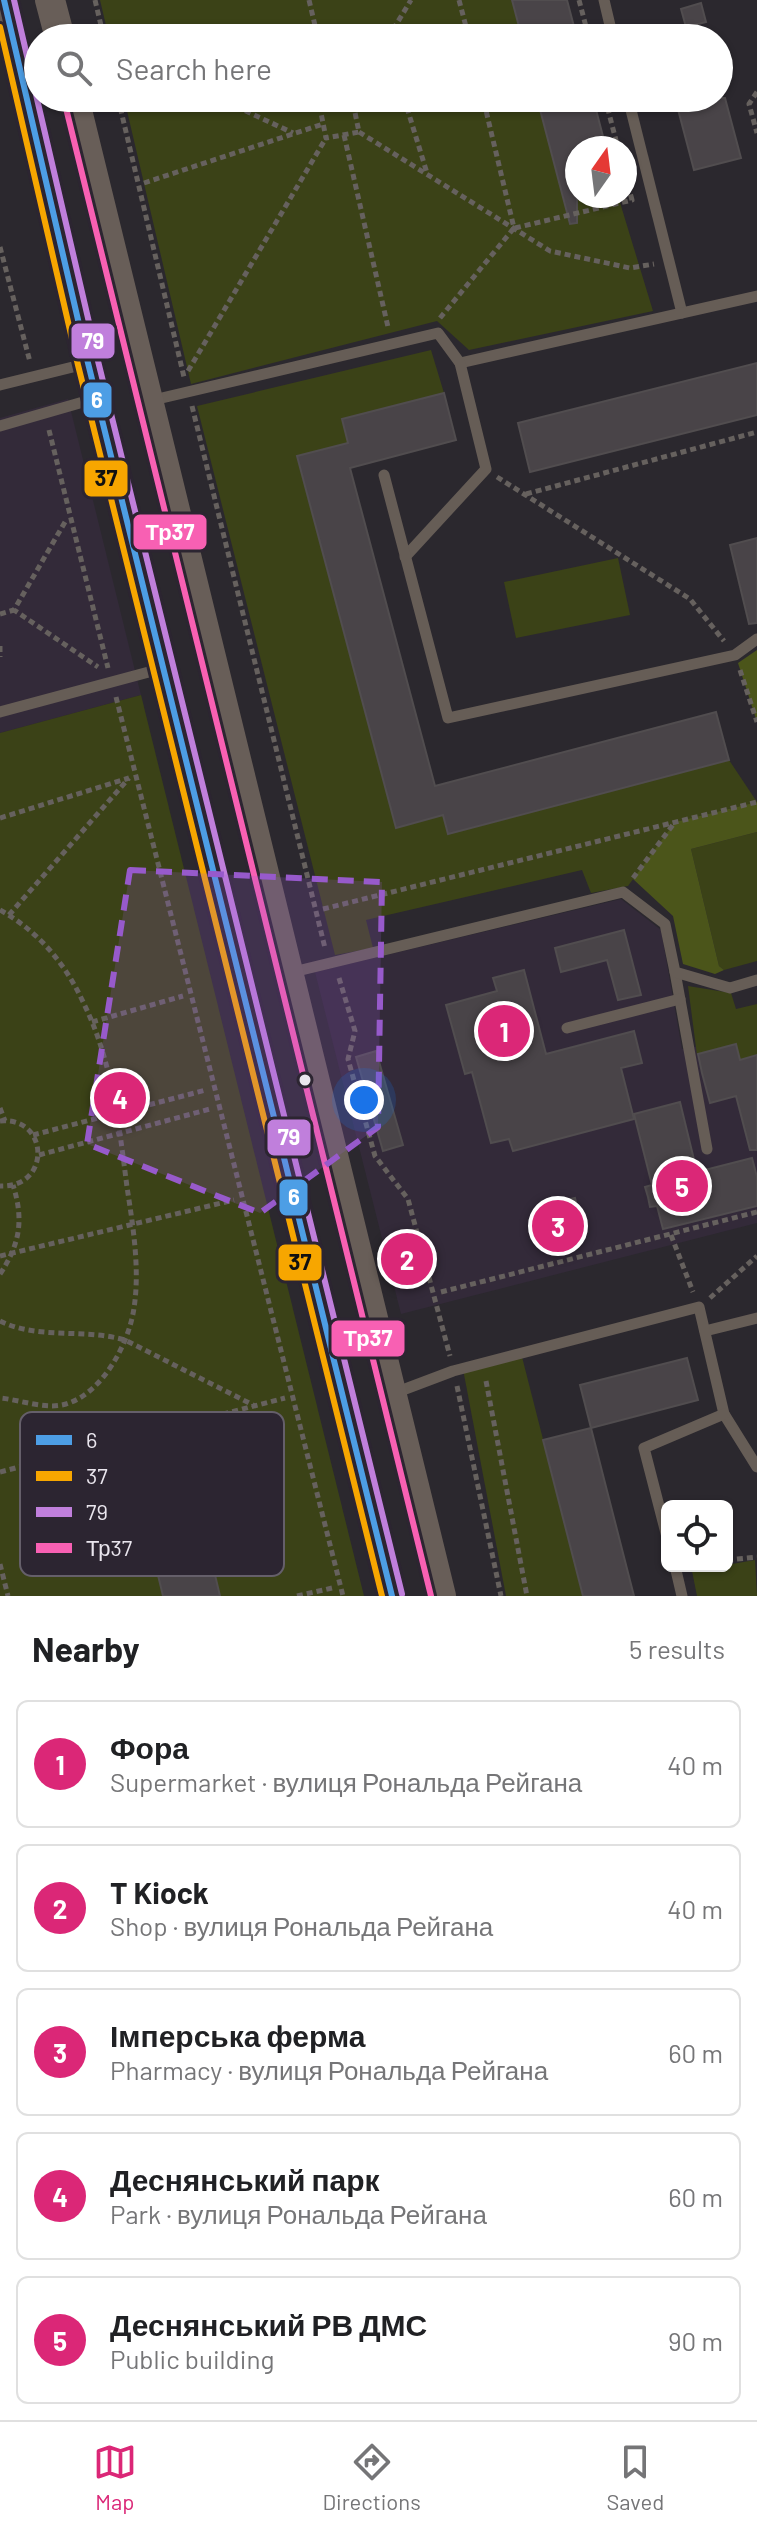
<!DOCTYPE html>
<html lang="en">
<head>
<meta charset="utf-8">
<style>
  body { margin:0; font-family:Barlow,sans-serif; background:#f6f6f6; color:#202124 }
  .controls { position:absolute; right:24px; bottom:24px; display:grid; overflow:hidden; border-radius:12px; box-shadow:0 2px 6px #0004 }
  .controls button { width:72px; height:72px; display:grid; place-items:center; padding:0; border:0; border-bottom:2px solid #e0e0e0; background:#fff; color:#202124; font:40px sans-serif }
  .compass { position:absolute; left:565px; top:136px; width:72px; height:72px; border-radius:50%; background:#fff; box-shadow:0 2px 6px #0004; rotate:14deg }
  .you { position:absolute; left:364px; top:1100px; width:28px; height:28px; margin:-20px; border:6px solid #fff; border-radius:50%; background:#1a73e8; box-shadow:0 0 0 12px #1a73e833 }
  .badge { display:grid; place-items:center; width:52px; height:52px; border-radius:50%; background:#db2777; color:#fff; font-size:26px; font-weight:700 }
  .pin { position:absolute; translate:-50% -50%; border:4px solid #fff; box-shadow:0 2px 8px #0006 }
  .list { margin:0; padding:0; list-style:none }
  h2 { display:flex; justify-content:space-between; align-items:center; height:104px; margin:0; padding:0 32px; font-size:34px }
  h2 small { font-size:26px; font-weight:400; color:#757577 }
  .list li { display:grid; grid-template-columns:52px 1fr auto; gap:24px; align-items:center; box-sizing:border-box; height:128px; margin:0 16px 16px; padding:0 16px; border:2px solid #e0e0e0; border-radius:12px }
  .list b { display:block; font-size:30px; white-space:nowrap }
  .list p { margin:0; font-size:26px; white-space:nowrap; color:#757577 }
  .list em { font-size:26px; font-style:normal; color:#757577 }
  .icon { flex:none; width:44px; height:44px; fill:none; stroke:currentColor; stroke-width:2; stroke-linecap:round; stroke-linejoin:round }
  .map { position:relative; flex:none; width:757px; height:1596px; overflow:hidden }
  .search { position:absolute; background:#fff; box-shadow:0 2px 6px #0004; left:24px; right:24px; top:24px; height:88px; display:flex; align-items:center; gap:20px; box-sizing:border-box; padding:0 28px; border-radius:44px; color:#757577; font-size:30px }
  .sheet { height:824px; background:#fff }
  nav { display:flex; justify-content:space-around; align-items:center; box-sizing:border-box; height:112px; border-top:2px solid #e0e0e0; background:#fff; font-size:22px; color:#757577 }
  nav a { display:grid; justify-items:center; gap:4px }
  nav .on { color:#db2777 }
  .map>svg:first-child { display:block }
</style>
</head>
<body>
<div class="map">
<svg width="757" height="1596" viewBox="0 0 757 1596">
  <rect width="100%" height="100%" fill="#2b282e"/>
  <g fill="#332a39">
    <path d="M68 399 141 695 0 733V418Z"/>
    <path d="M621 899 661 930 682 1049 757 1036V1223L401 1314 315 972Z"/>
  </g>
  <g fill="#3b4217">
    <path d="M100 0H512L522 38H109Z"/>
    <path d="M124 98H537L577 196H618L653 311 469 350 437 321 191 384Z"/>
    <path d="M431 350 444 393 342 419 348 443 297 457 397 827 443 815 448 834 729 760 757 802 675 822 628 886 591 893 582 870 366 920 373 948 335 955 197 406Z"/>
    <path d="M618 558 630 615 516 638 504 582Z"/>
    <path d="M141 695 364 1596H0V733Z"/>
    <path d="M757 832V961L724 970 719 966 691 849Z"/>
    <path d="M688 986 731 993 736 1009 757 1004V1055L740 1060 735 1045 697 1055Z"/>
    <path d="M521 1353 583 1596H506L463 1369Z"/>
    <path d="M755 1560 757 1596H697L692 1571Z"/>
  </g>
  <g fill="#4b551a">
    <path d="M757 650V722L738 663Z"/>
    <path d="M757 802V832L691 849 719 966 724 970 715 974 683 964 673 916 633 879 675 822Z"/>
  </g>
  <g fill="#494448" stroke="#514d4f" stroke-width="2">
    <path d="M512 0H567L577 38H522Z"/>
    <path d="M701 3 706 22 686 27 681 9Z"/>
    <path d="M537 98H593L606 148H577V223L570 224Z"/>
    <path d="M675 98H725L741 158 694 170Z"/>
    <path d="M757 363V415L530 472 518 423Z"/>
    <path d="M444 393 456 440 350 468 435 786 716 712 729 760 448 834 443 815 396 828 297 456 348 443 342 419Z"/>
    <path d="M757 538V623L749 624 730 545Z"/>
    <path d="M624 930 641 995 618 1000 607 960 561 972 555 948Z"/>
    <path d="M524 970 546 1054 634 1031 642 1063 621 1068 634 1119 513 1151 509 1139 491 1143 472 1072 465 1074 446 1005 497 991 493 978Z"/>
    <path d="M736 1044 740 1060 757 1055V1150H750L736 1096 710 1103 702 1073 698 1054Z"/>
    <path d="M376 1051 403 1145 383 1151 356 1057Z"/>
    <path d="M680 1102 697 1172 752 1158 757 1177V1206L663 1229 657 1206 650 1207 648 1197 645 1187 652 1185 634 1114Z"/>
    <path d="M575 1198 584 1235 547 1244 539 1206Z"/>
    <path d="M687 1358 698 1400 591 1428 580 1385Z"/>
    <path d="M591 1428 604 1479 634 1596H583L543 1440Z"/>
    <path d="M206 1537 220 1596H163L152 1550Z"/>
  </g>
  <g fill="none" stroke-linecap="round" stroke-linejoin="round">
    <g stroke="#66615e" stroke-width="5" stroke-dasharray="6 4" stroke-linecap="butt">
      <path d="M95 0 104 38"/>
      <path d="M309 0 318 38"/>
      <path d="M459 0 469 38"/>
      <path d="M579 0 589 38"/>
      <path d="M388 38 411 0"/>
      <path d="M757 92 749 104 757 133"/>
      <path d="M118 98 184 377"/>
      <path d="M218 98 293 133"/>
      <path d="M346 98 319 103 326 138 359 132 352 98"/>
      <path d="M404 98 427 173"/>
      <path d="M605 98 618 148"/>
      <path d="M359 132 550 251 630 268 654 264"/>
      <path d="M344 135 388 327"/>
      <path d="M144 183 323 124"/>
      <path d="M515 228 632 200 625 174"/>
      <path d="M0 247 30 362"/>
      <path d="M440 318 514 228 483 98"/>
      <path d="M188 371 326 138"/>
      <path d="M192 406 325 948"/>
      <path d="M49 430 108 668"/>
      <path d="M497 477 690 599 724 641"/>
      <path d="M526 494 757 432"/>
      <path d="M65 522 14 610 98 667"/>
      <path d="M0 614 14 610"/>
      <path d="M0 646V657"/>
      <path d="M740 670 757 722"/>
      <path d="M116 697 343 1596"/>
      <path d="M0 818 129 778"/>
      <path d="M633 878 675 822"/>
      <path d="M323 909 757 802"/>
      <path d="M0 910C38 931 66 964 84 1004 112 1061 119 1125 127 1187 133 1226 140 1269 134 1308 129 1343 103 1393 66 1404 46 1410 21 1400 0 1398"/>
      <path d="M9 915 129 778"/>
      <path d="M339 978 355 1031 348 1059 375 1156 408 1199 450 1356"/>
      <path d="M92 1022 183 996"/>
      <path d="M0 1108 5 1121"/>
      <path d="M0 1121C49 1116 52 1188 0 1186"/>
      <path d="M33 1135 206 1090"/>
      <path d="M39 1155 210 1109"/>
      <path d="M671 1235 693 1292"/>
      <path d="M0 1256 234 1200"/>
      <path d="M0 1274C20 1244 24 1220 13 1185"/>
      <path d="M441 1292 757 1212"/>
      <path d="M710 1298 757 1256"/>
      <path d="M0 1321C38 1340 84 1328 125 1340L255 1406"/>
      <path d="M486 1381 527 1596"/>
      <path d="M457 1386 501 1596"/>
      <path d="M0 1472 285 1398"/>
      <path d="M727 1560 757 1557"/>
      <path d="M0 1564 8 1596"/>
      <path d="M297 1596 332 1588"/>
    </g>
    <g stroke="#665d56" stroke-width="11">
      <path d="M604 0 613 38"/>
      <path d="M628 98 682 313"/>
      <path d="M460 363 757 296"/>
      <path d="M0 385 85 364"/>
      <path d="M149 401 438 333 460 363 486 469 405 557"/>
      <path d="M0 426 97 398"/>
      <path d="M384 475 448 718 735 655 757 639"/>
      <path d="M0 712 160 669"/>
      <path d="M675 972 707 1149"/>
      <path d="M289 973 623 892 665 924 675 972 730 988 757 980"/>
      <path d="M567 1028 680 999"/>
      <path d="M705 1331 757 1318"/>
      <path d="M392 1394 453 1371 699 1307 724 1414 757 1467"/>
      <path d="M667 1537 644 1448 724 1414"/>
      <path d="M675 1566 682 1596"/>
    </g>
    <g stroke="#685e58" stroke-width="30">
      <path d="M4 0 88 363 392 1596"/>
      <path d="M50 0 60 38"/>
      <path d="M74 98 441 1596"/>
    </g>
    <defs>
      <path id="bus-1" d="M4 0 88 363 392 1596"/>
      <path id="bus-2" d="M0 27 78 365 382 1596"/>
      <path id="bus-3" d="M14 0 98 361 402 1594"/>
      <path id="bus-4" d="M64 100 431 1596"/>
    </defs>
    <use href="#bus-1" stroke="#2c2531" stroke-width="12"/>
    <use href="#bus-2" stroke="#2c2531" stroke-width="12"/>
    <use href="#bus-3" stroke="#2c2531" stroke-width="12"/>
    <use href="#bus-4" stroke="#2c2531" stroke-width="12"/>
    <use href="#bus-1" stroke="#4d9ee5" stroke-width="6"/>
    <use href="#bus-2" stroke="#f7a600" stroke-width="6"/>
    <use href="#bus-3" stroke="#c07fdc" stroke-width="6"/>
    <use href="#bus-4" stroke="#f860b3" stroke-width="6"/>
  </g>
  <path fill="#975acb" fill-opacity="0.2" stroke="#975acb" stroke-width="6" stroke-dasharray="16 10" stroke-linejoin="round" d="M130 870 382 882 378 1127 260 1213 87 1144Z"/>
  <circle fill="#eae6ee" stroke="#2c2531" stroke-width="3" cx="305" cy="1080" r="7"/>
  <rect x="20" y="1412" width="264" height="164" rx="12" fill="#2c2531" stroke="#655f6a" stroke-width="2"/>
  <rect x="36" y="1435" width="36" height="10" fill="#4d9ee5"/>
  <rect x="36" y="1471" width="36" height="10" fill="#f7a600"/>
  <rect x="36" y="1507" width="36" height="10" fill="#c07fdc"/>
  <rect x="36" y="1543" width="36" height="10" fill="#f860b3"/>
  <g font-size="22" fill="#eae6ee">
    <text x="86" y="1448">6</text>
    <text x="86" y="1484">37</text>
    <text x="86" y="1520">79</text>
    <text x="86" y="1556">Тр37</text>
  </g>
  <g stroke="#2c2531" stroke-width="3">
    <rect x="70" y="322" width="46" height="38" rx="8" fill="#c07fdc"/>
    <rect x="82" y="381" width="31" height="38" rx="8" fill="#4d9ee5"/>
    <rect x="83" y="459" width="46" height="39" rx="8" fill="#f7a600"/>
    <rect x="132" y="513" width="76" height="38" rx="8" fill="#f860b3"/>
    <rect x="266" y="1118" width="46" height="39" rx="8" fill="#c07fdc"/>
    <rect x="278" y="1178" width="31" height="39" rx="8" fill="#4d9ee5"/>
    <rect x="277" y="1243" width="46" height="39" rx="8" fill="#f7a600"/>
    <rect x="330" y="1319" width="76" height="39" rx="8" fill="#f860b3"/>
  </g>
  <g font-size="22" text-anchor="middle" font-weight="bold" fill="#fff">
    <text x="93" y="349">79</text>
    <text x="97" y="408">6</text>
    <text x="170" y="540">Тр37</text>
    <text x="289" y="1145">79</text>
    <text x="294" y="1205">6</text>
    <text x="368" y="1346">Тр37</text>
  </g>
  <g font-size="22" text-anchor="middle" font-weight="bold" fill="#111">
    <text x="106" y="486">37</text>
    <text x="300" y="1270">37</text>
  </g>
</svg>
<div class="controls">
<button><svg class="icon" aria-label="locate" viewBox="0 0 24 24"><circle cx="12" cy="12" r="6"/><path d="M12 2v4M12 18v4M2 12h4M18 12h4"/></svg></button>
</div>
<svg class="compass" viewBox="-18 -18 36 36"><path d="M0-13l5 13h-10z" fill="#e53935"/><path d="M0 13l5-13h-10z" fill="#757577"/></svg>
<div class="you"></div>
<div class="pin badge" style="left:504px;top:1031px">1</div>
<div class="pin badge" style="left:407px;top:1259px">2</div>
<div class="pin badge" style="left:558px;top:1226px">3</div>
<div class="pin badge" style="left:120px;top:1098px">4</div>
<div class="pin badge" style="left:682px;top:1186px">5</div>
<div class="search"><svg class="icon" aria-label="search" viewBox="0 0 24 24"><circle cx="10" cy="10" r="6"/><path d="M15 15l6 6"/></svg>Search here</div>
</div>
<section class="sheet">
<h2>Nearby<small>5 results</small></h2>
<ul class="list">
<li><span class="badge">1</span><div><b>Фора</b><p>Supermarket · вулиця Рональда Рейгана</p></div><em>40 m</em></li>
<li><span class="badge">2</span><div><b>T Kiock</b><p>Shop · вулиця Рональда Рейгана</p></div><em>40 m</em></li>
<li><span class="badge">3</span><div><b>Імперська ферма</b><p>Pharmacy · вулиця Рональда Рейгана</p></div><em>60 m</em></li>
<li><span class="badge">4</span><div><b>Деснянський парк</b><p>Park · вулиця Рональда Рейгана</p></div><em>60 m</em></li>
<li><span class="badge">5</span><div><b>Деснянський РВ ДМС</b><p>Public building</p></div><em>90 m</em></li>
</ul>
</section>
<nav>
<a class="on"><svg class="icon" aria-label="map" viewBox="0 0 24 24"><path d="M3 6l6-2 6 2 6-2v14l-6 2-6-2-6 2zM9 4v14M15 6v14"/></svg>Map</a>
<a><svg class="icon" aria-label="directions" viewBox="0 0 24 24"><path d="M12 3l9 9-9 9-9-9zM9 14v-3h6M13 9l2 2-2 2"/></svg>Directions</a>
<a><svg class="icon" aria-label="saved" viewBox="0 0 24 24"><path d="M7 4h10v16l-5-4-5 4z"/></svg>Saved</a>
</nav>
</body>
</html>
